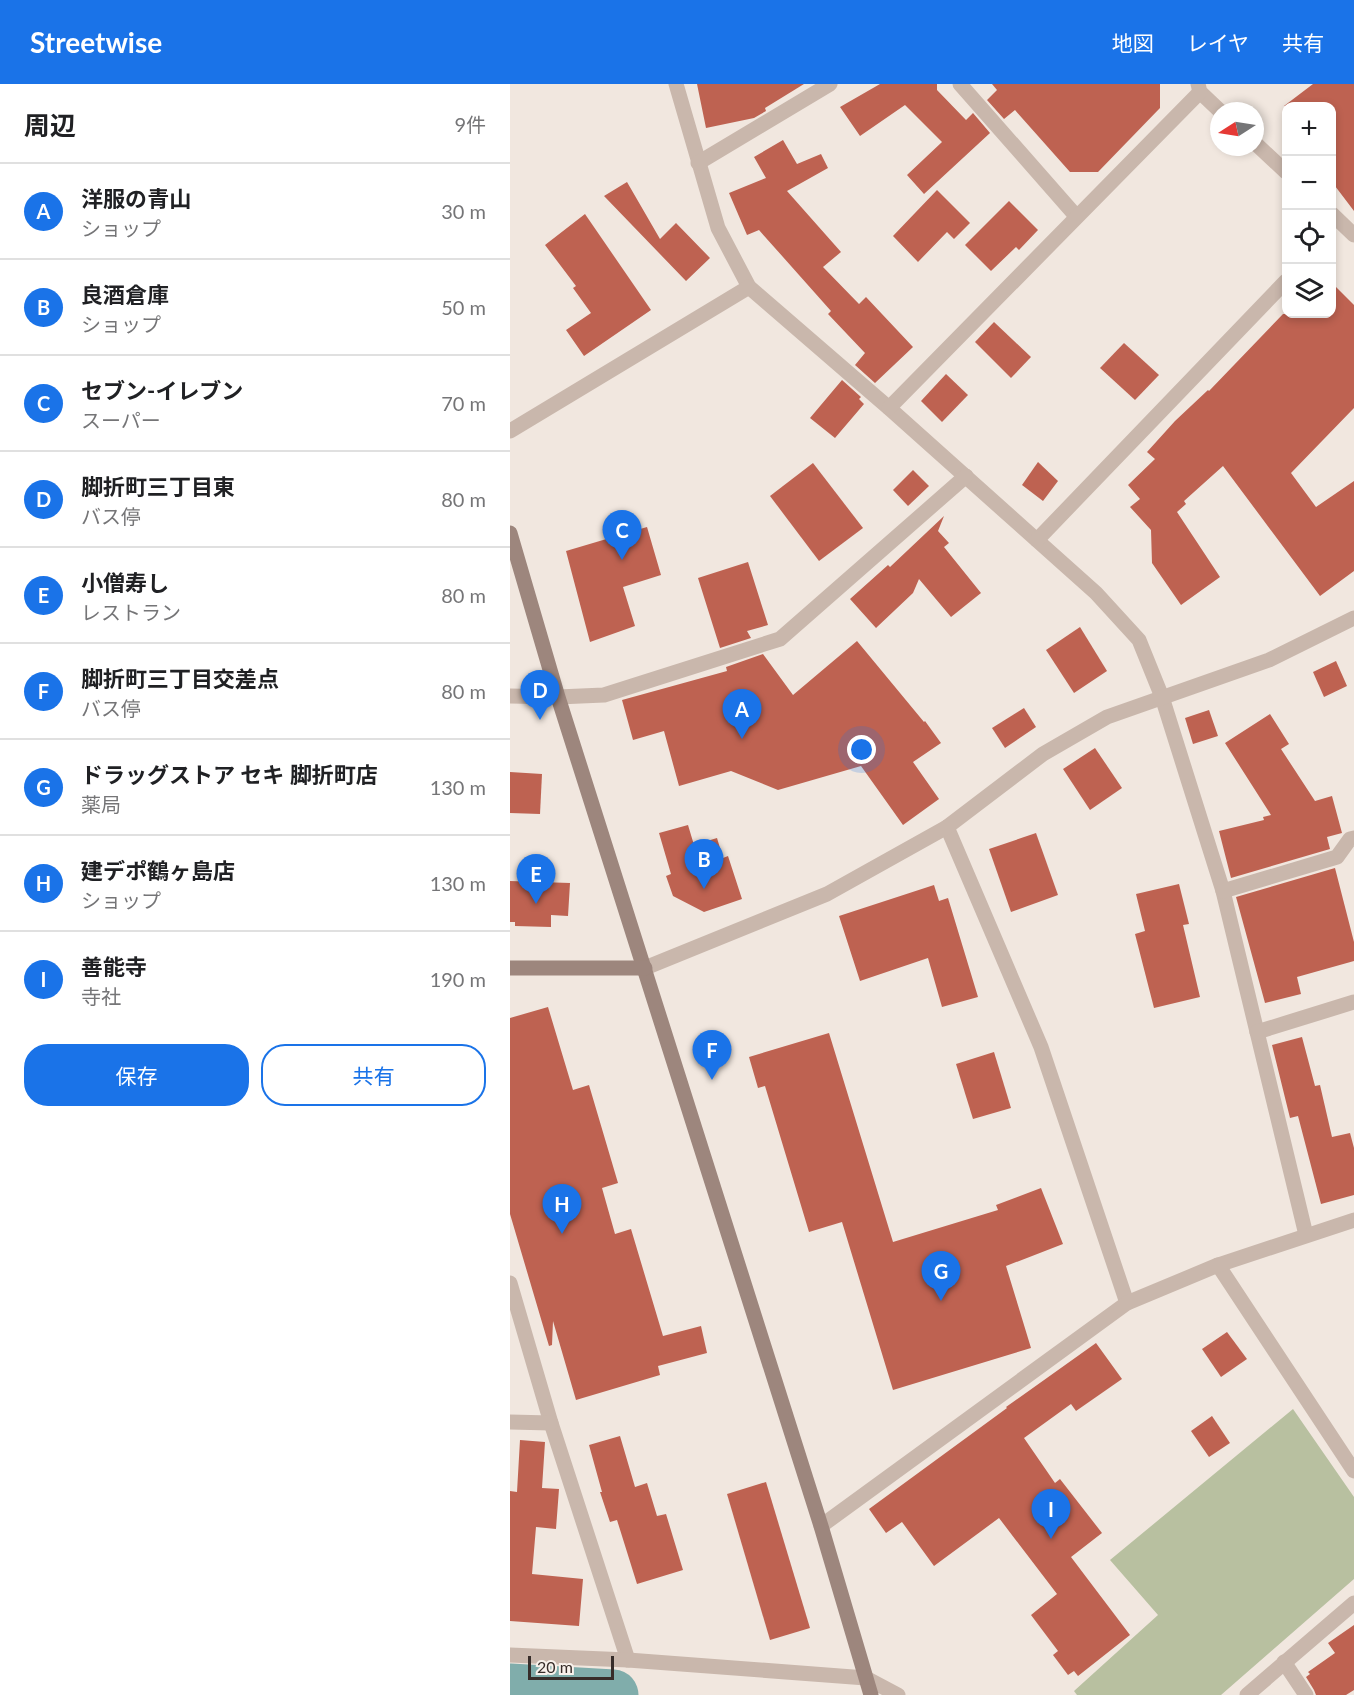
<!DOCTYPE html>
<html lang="ja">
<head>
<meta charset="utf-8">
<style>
  body { margin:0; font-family:Lato,"Noto Sans JP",sans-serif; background:#f6f6f6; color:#202124 }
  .controls { position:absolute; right:18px; top:18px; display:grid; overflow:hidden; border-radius:12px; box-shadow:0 3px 9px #0003 }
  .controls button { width:54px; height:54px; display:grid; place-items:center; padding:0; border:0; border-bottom:2px solid #e0e0e0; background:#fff; color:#202124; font:30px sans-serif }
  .compass { position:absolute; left:700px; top:18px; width:54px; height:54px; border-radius:50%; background:#fff; box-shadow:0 3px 9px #0003; rotate:258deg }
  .scale { position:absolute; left:18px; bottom:15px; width:86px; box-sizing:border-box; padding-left:6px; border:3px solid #372d2a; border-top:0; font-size:16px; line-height:21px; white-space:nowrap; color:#372d2a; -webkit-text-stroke:4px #f9f2ec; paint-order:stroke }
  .you { position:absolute; left:352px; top:666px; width:21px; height:21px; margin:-15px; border:4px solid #fff; border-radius:50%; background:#1a73e8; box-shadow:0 0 0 9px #1a73e833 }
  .badge { display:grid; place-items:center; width:39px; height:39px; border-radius:50%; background:#1a73e8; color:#fff; font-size:20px; font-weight:700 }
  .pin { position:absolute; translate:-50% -50px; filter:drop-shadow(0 2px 3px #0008) }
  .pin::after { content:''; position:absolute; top:32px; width:21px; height:18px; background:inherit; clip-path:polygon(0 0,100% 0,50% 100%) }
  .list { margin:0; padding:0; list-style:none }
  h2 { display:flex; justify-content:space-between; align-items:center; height:78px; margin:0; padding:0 24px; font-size:26px }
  h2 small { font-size:20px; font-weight:400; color:#757577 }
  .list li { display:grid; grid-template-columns:39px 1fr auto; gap:18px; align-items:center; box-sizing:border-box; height:96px; padding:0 24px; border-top:2px solid #e0e0e0 }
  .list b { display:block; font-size:22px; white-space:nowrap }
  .list p { margin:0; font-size:20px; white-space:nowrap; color:#757577 }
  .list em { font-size:20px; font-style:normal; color:#757577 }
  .actions { display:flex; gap:12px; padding:18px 24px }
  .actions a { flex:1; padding:14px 0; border:2px solid #1a73e8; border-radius:24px; text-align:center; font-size:21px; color:#1a73e8 }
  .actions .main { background:#1a73e8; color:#fff }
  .icon { flex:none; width:33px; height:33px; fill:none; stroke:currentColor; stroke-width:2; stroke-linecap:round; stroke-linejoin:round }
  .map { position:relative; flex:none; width:844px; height:1611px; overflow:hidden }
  header { display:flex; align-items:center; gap:36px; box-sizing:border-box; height:84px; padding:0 30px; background:#1a73e8; color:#fff }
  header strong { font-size:28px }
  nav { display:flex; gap:33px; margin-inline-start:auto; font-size:21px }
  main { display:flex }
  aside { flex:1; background:#fff }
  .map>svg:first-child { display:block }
</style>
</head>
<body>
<header>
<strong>Streetwise</strong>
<nav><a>地図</a><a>レイヤ</a><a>共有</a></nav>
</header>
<main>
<aside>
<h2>周辺<small>9件</small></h2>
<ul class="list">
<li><span class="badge">A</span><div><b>洋服の青山</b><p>ショップ</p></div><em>30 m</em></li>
<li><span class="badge">B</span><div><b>良酒倉庫</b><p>ショップ</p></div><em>50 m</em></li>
<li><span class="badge">C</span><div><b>セブン-イレブン</b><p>スーパー</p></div><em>70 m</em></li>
<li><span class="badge">D</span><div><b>脚折町三丁目東</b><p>バス停</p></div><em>80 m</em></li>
<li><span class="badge">E</span><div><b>小僧寿し</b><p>レストラン</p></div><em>80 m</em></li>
<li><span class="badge">F</span><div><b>脚折町三丁目交差点</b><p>バス停</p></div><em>80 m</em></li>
<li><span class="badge">G</span><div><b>ドラッグストア セキ 脚折町店</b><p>薬局</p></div><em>130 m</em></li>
<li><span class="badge">H</span><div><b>建デポ鶴ヶ島店</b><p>ショップ</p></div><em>130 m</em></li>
<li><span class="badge">I</span><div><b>善能寺</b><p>寺社</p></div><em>190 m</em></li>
</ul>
<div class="actions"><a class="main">保存</a><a>共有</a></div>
</aside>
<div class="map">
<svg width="844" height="1611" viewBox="0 0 844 1611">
  <rect width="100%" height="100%" fill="#f1e7df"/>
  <path fill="#b8c0a0" d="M783 1325 844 1413V1495L711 1611H567L564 1607 648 1531 600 1476Z"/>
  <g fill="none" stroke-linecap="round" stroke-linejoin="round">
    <path stroke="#80adab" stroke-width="51" d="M0 1605 103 1611"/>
  </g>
  <g fill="#be6251">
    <path d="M187 0H294L255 24 256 27 244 34 196 44Z"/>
    <path d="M370 0H427V6L456 36 463 29 480 49 414 110 397 91 432 58 395 21 350 52 330 23Z"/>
    <path d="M482 0H650V24L588 88H560L505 26 494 35 477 16 487 6Z"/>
    <path d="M803 0H844V127L822 98V22H774Z"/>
    <path d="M273 56 287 80 311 70 318 84 277 107 331 168 313 183 349 220 356 213 403 263 365 299 345 281 355 269 318 230 321 227 249 146 237 151 219 109 256 94 244 73Z"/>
    <path d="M117 98 150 155 166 139 200 174 176 197 94 112Z"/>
    <path d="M427 106 460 139 444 155 437 148 408 178 383 152Z"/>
    <path d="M499 117 528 146 509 166 506 163 481 187 455 161Z"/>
    <path d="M75 130 141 226 74 272 56 246 81 229 63 204 66 202 35 161Z"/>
    <path d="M822 199 844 221V324L781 389 806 423 844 397V487L810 512 713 382 674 417 676 420 667 428 710 493 671 521 642 479 641 446 620 423 630 415 618 401 645 375 637 368 665 337 698 306 699 307 773 230H822Z"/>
    <path d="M484 238 521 273 501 294 465 258Z"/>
    <path d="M614 259 649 291 625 316 590 284Z"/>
    <path d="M436 290 458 311 432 338 411 317Z"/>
    <path d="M332 296 351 313 349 315 354 320 325 354 300 334Z"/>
    <path d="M528 378 548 397 533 417 512 401Z"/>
    <path d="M303 379 353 444 309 477 260 412Z"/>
    <path d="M403 386 419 402 398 422 383 406Z"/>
    <path d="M434 432 428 447 439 459 434 463 471 509 441 533 409 495 403 509 366 544 340 515 378 481 380 483Z"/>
    <path d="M137 443 151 491 113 503 125 542 80 558 56 467Z"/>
    <path d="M238 478 258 541 237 547 241 554 210 564 188 494Z"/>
    <path d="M570 543 597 587 564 609 536 566Z"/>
    <path d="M347 557 414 638 415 637 431 659 403 678 429 715 393 741 351 682 268 706 221 687 169 702 154 647 123 656 112 616 217 587 216 583 253 570 283 611Z"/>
    <path d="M826 577 837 602 814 613 803 588Z"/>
    <path d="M514 624 526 643 495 664 482 644Z"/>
    <path d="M699 626 708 652 683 660 675 634Z"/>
    <path d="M760 630 779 660 771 665 805 717 822 712 832 749 817 753 820 765 721 794 709 747 754 736 753 733 761 731 715 659Z"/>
    <path d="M585 664 612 704 580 726 553 685Z"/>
    <path d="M0 688 32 690 30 730 0 729Z"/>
    <path d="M178 741 184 761 207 754 213 774 218 772 232 815 194 828 163 812 156 792 161 790 149 749Z"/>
    <path d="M526 749 548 811 501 828 479 765Z"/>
    <path d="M825 784 844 858V877L787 893 791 910 755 919 726 813Z"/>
    <path d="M0 797 60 799 58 832 41 831V843L5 842V838H0Z"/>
    <path d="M669 800 679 840 673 841 690 913 644 924 625 850 635 847 626 810Z"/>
    <path d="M424 801 429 817 438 814 468 913 432 923 418 874 350 897 329 832Z"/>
    <path d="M38 923 63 1006 79 1001 108 1099 92 1104 105 1150 121 1145 153 1252 191 1242 197 1269 148 1282 150 1291 66 1316 43 1237 42 1261 39 1262 0 1130V934Z"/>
    <path d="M319 949 383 1158 488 1126 486 1121 531 1104 553 1160 496 1182 521 1264 383 1306 332 1138 299 1148 255 1002 248 1004 239 973Z"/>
    <path d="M792 953 805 1002 810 1001 822 1053 840 1049 844 1064V1111L811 1120 788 1032 780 1034 762 961Z"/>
    <path d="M484 968 501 1024 463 1035 446 980Z"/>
    <path d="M717 1248 737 1275 711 1293 692 1265Z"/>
    <path d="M586 1259 612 1295 566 1327 561 1320 514 1354 545 1399 550 1395 592 1449 561 1473 620 1551 568 1592 564 1587 558 1591 543 1571 548 1567 521 1531 547 1510 489 1434 424 1482 392 1438 376 1449 359 1425 497 1324 496 1323Z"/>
    <path d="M702 1332 720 1359 699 1373 681 1347Z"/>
    <path d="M110 1352 125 1403 137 1399 147 1432 156 1430 173 1486 127 1500 107 1436 100 1438 90 1408H92L79 1361Z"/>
    <path d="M10 1356 35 1358 32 1404 49 1405 46 1445 26 1443 22 1490 73 1495 69 1542 0 1537V1407L7 1408Z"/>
    <path d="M256 1398 300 1544 260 1556 217 1410Z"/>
    <path d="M844 1541V1606L836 1611H806L804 1606 796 1593 800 1590 798 1588 825 1569 818 1559Z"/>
  </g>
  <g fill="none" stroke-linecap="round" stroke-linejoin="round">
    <g stroke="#c9b7ac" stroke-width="15">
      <path d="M166 0 208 144 239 203 379 324 586 509 629 556 652 613 713 807 796 1151"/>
      <path d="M450 0 566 132"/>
      <path d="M688 0 690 8 710 27"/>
      <path d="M745 59 776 88"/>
      <path d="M188 79 320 0"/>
      <path d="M822 130 844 151"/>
      <path d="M379 324 690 8"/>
      <path d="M0 347 239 203"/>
      <path d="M527 456 776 197"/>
      <path d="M0 612 48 613 94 611 270 555 456 392"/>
      <path d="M437 743 531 963 617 1219"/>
      <path d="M713 807 827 773 840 755 844 754"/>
      <path d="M135 884 317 810 437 743 533 670 597 633 759 576 844 534"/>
      <path d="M747 948 844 918"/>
      <path d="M708 1181 844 1387"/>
      <path d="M0 1199 41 1339 118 1576"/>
      <path d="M0 1338 41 1339"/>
      <path d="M311 1442 617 1219 708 1181 844 1136"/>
      <path d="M0 1571 118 1576 356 1594 388 1611"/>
      <path d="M774 1578 796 1611"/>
      <path d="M737 1611 844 1519"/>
    </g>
    <g stroke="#9d867d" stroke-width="15">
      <path d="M0 449 48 613 311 1442 361 1611"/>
      <path d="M0 884H135"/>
    </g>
  </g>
</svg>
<div class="controls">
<button>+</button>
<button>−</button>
<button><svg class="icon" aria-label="locate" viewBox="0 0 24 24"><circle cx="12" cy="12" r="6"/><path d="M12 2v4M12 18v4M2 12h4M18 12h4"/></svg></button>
<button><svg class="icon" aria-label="layers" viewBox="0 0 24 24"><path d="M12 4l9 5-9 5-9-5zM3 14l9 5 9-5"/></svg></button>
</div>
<svg class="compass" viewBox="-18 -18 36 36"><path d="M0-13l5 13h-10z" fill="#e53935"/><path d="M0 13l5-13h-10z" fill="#757577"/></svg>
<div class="scale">20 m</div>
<div class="you"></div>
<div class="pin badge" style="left:232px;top:655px">A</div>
<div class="pin badge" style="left:194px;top:805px">B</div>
<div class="pin badge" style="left:112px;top:476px">C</div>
<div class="pin badge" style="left:30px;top:636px">D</div>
<div class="pin badge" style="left:26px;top:820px">E</div>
<div class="pin badge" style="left:202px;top:996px">F</div>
<div class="pin badge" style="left:431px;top:1217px">G</div>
<div class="pin badge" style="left:52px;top:1150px">H</div>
<div class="pin badge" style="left:541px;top:1455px">I</div>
</div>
</main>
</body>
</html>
